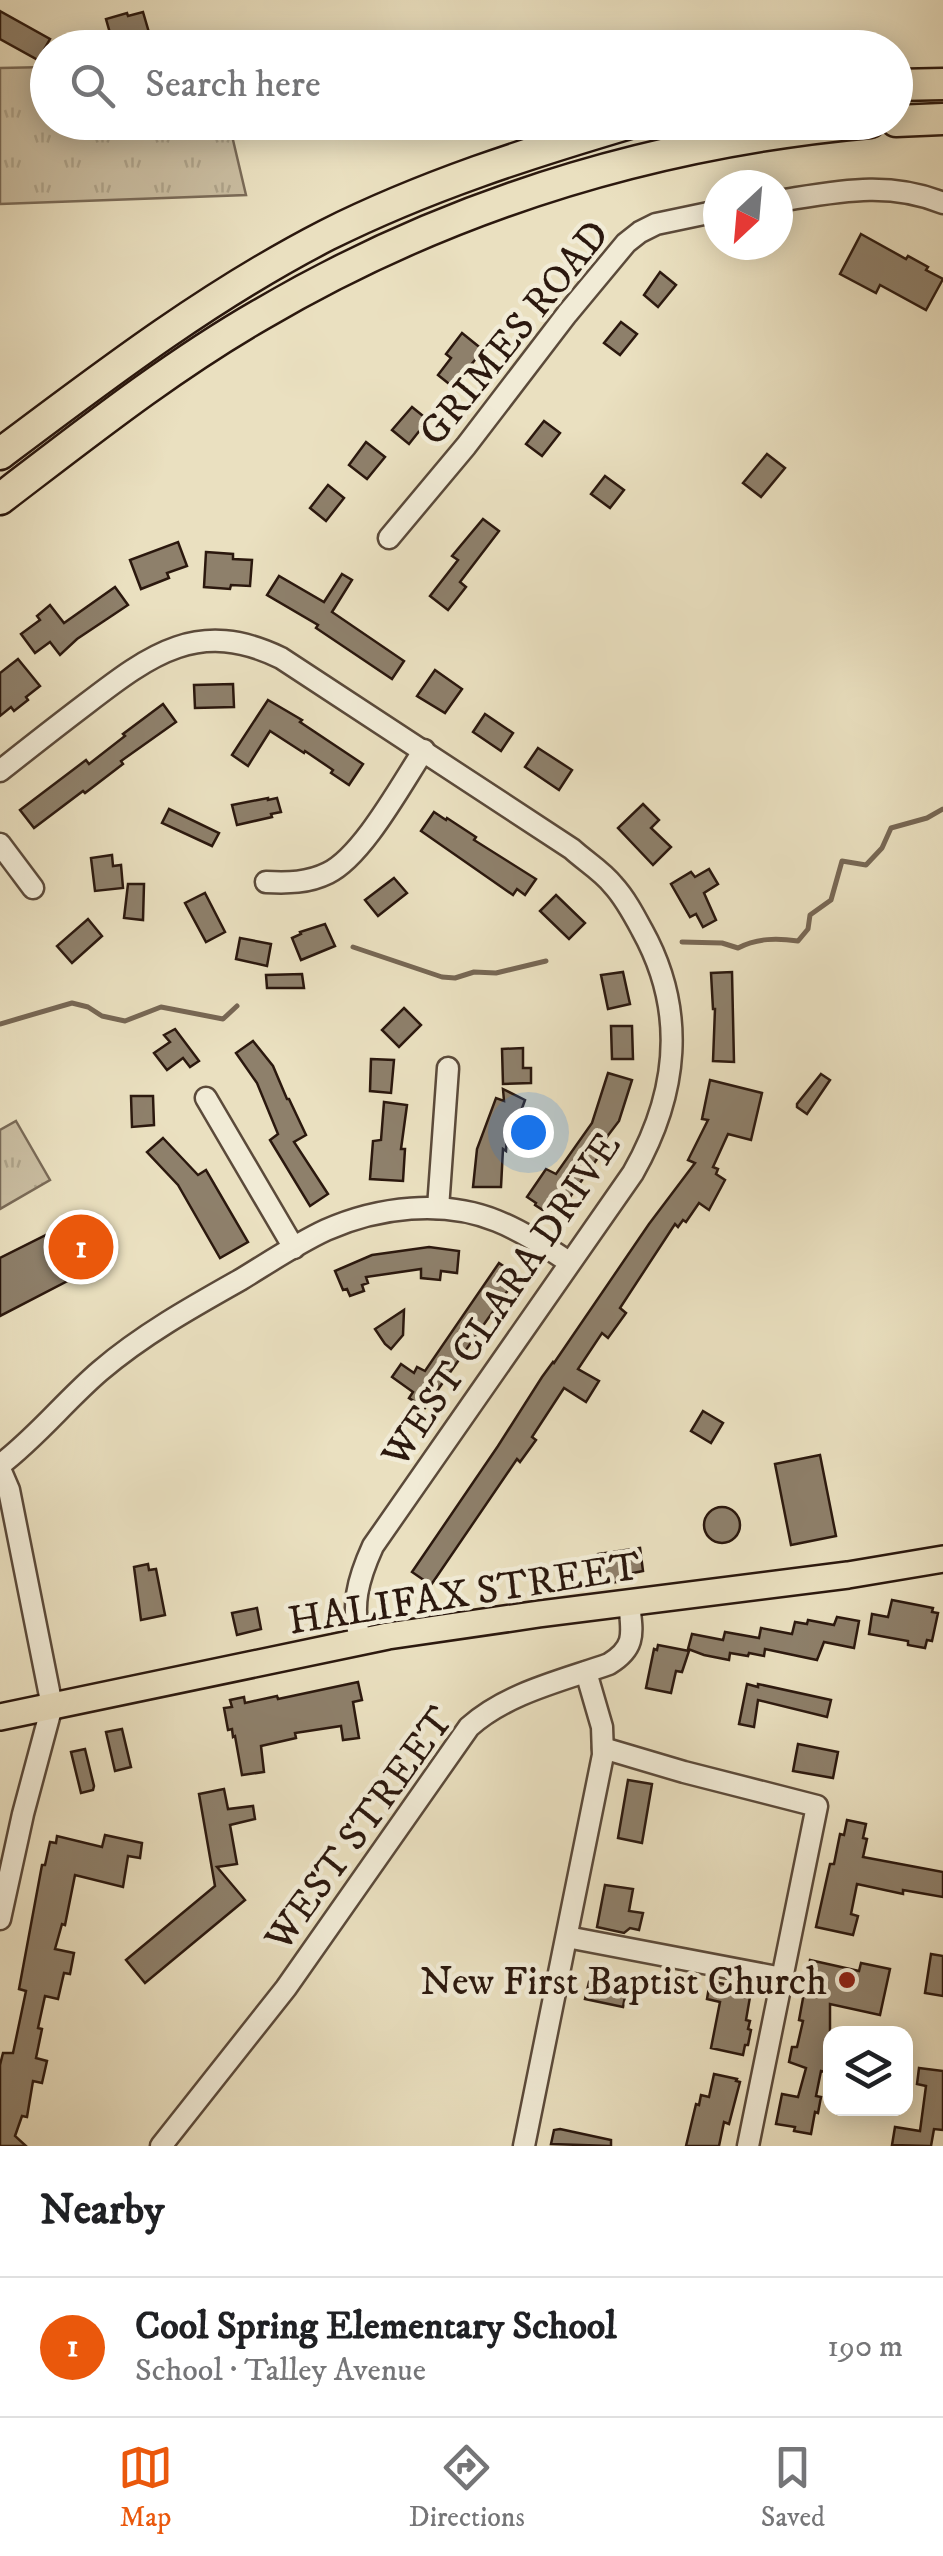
<!DOCTYPE html>
<html lang="en">
<head>
<meta charset="utf-8">
<style>
  body { margin:0; font-family:"IM FELL DW Pica",serif; background:#f6f6f6; color:#202124 }
  .controls { position:absolute; right:30px; bottom:30px; display:grid; overflow:hidden; border-radius:20px; box-shadow:0 5px 25px #0003 }
  .controls button { width:90px; height:90px; display:grid; place-items:center; padding:0; border:0; border-bottom:2px solid #e0e0e0; background:#fff; color:#202124; font:50px sans-serif }
  .compass { position:absolute; left:703px; top:170px; width:90px; height:90px; border-radius:50%; background:#fff; box-shadow:0 5px 25px #0003; rotate:206deg }
  .you { position:absolute; left:528px; top:1132px; width:35px; height:35px; margin:-25px; border:8px solid #fff; border-radius:50%; background:#1a73e8; box-shadow:0 0 0 15px #1a73e833 }
  .badge { display:grid; place-items:center; width:65px; height:65px; border-radius:50%; background:#ea580c; color:#fff; font-size:32px; font-weight:700 }
  .pin { position:absolute; translate:-50% -50%; border:5px solid #fff; box-shadow:0 2px 10px #0006 }
  .list { margin:0; padding:0; list-style:none }
  h2 { display:flex; justify-content:space-between; align-items:center; height:130px; margin:0; padding:0 40px; font-size:42px }
  h2 small { font-size:32px; font-weight:400; color:#757577 }
  .list li { display:grid; grid-template-columns:65px 1fr auto; gap:30px; align-items:center; box-sizing:border-box; height:140px; padding:0 40px; border-top:2px solid #e0e0e0 }
  .list b { display:block; font-size:38px; white-space:nowrap }
  .list p { margin:0; font-size:32px; white-space:nowrap; color:#757577 }
  .list em { font-size:32px; font-style:normal; color:#757577 }
  .icon { flex:none; width:55px; height:55px; fill:none; stroke:currentColor; stroke-width:2; stroke-linecap:round; stroke-linejoin:round }
  .map { position:relative; flex:none; width:943px; height:2146px; overflow:hidden }
  .search { position:absolute; background:#fff; box-shadow:0 5px 25px #0003; left:30px; right:30px; top:30px; height:110px; display:flex; align-items:center; gap:25px; box-sizing:border-box; padding:0 35px; border-radius:55px; color:#757577; font-size:38px }
  .sheet { height:270px; background:#fff }
  nav { display:flex; justify-content:space-around; align-items:center; box-sizing:border-box; height:140px; border-top:2px solid #e0e0e0; background:#fff; font-size:28px; color:#757577 }
  nav a { display:grid; justify-items:center; gap:5px }
  nav .on { color:#ea580c }
  .map>svg:first-child { display:block }
</style>
</head>
<body>
<div class="map">
<svg width="943" height="2146" viewBox="0 0 943 2146">
  <defs>
    <pattern id="park-tufts" width="24" height="20" patternUnits="userSpaceOnUse" patternTransform="scale(2.5)"><rect width="24" height="20" fill="#cabea2"/><path d="M3 7l-1-3M5 7V3M7 7l1-3M15 17l-1-3M17 17v-4M19 17l1-3" fill="none" stroke="#aea38a"/></pattern>
  </defs>
  <rect width="100%" height="100%" fill="#eae0c0"/>
  <filter id="stains"><feTurbulence type="fractalNoise" baseFrequency=".002" numOctaves="4"/><feColorMatrix values="0 0 0 0 .2 0 0 0 0 .09 0 0 0 0 .02 0 0 0 .5 -.17"/></filter>
  <radialGradient id="worn" r=".72"><stop offset=".6" stop-color="#630" stop-opacity="0"/><stop offset="1" stop-color="#630" stop-opacity=".3"/></radialGradient>
  <g fill="url(#park-tufts)" stroke="#7a6b58" stroke-width="2.5">
    <path d="M47 67 48 122 229 123 246 195 0 204V68Z"/>
    <path d="M16 1121 50 1180 0 1209V1130Z"/>
  </g>
  <g fill="none" stroke-linecap="round" stroke-linejoin="round">
    <g stroke="#776754" stroke-width="5">
      <path d="M682 942 722 943 738 948C757 938 777 938 798 941L808 929 810 915 831 900 842 861 866 865 882 848 891 828 927 818 943 809"/>
      <path d="M353 947 442 977 455 978 474 972 496 973 546 961"/>
      <path d="M0 1024 72 1003 88 1007 102 1016 125 1021 161 1007 223 1019 237 1006"/>
    </g>
  </g>
  <g fill="#8e806b" stroke="#2b180e" stroke-width="2.5">
    <path d="M0 11 50 39 38 60 0 39Z"/>
    <path d="M143 12 150 36 114 47 106 19 127 13 128 16Z"/>
    <path d="M861 234 906 259 908 256 928 267 926 270 943 279 926 310 880 285 876 293 840 274Z"/>
    <path d="M660 272 676 285 658 307 644 295Z"/>
    <path d="M621 322 637 334 620 355 604 343Z"/>
    <path d="M462 333 483 350 453 387 438 375 451 358 446 354Z"/>
    <path d="M412 407 428 420 409 444 392 430Z"/>
    <path d="M544 421 560 433 542 456 526 444Z"/>
    <path d="M366 442 385 457 367 479 349 465Z"/>
    <path d="M767 454 785 468 761 497 743 483Z"/>
    <path d="M605 476 624 490 610 508 591 494Z"/>
    <path d="M328 485 344 498 326 521 310 508Z"/>
    <path d="M483 519 499 531 460 582 466 587 448 610 430 596 458 560 452 556Z"/>
    <path d="M178 542 187 566 167 573 169 578 141 589 130 560Z"/>
    <path d="M206 552 233 554V559L252 560 250 586 231 585 230 589 204 587Z"/>
    <path d="M342 574 352 580 332 612 404 661 392 679 316 628 318 625 267 595 279 576 324 602Z"/>
    <path d="M115 587 128 605 77 639 60 655 50 642 35 653 21 634 40 620 37 616 50 605 64 623Z"/>
    <path d="M18 659 40 686 26 697 28 700 14 711 11 707 0 716V673Z"/>
    <path d="M435 670 462 689 445 713 417 696Z"/>
    <path d="M233 684 234 707 195 708 194 685Z"/>
    <path d="M268 700 302 720 300 722 363 764 349 785 331 773 333 770 305 751 304 753 270 731 248 766 232 755Z"/>
    <path d="M163 704 176 722 121 761 123 764 85 793 83 791 34 828 20 810 86 760 89 764 125 736 123 734Z"/>
    <path d="M485 714 513 733 501 751 473 732Z"/>
    <path d="M538 748 572 770 559 790 525 767Z"/>
    <path d="M268 798V800L277 798 281 812 271 814 272 817 237 825 232 805Z"/>
    <path d="M643 804 659 820 651 828 671 847 653 865 618 828Z"/>
    <path d="M169 809 219 833 212 846 162 823Z"/>
    <path d="M434 812 446 820 447 818 476 837 474 840 536 879 525 895 517 889 513 895 421 831Z"/>
    <path d="M112 855 113 866 121 865 123 888 95 891 91 858Z"/>
    <path d="M709 869 718 884 704 893 716 920 703 927 696 914 690 917 671 884 691 872 695 877Z"/>
    <path d="M394 878 407 893 378 916 365 900Z"/>
    <path d="M128 884H144L143 920 124 918Z"/>
    <path d="M205 893 225 932 206 942 185 903Z"/>
    <path d="M556 895 585 923 569 939 540 911Z"/>
    <path d="M88 919 102 936 72 963 57 946Z"/>
    <path d="M325 924 335 946 301 960 292 938 301 934 300 932Z"/>
    <path d="M240 938 271 944 267 966 236 959Z"/>
    <path d="M623 972 630 1004 608 1009 601 975Z"/>
    <path d="M732 972 734 1062 713 1061 715 1009H713L711 973Z"/>
    <path d="M302 974 304 988H267L266 975Z"/>
    <path d="M404 1008 421 1025 399 1047 382 1030Z"/>
    <path d="M611 1026H632L633 1059H612Z"/>
    <path d="M175 1029 199 1061 190 1067 183 1058 167 1070 154 1053 170 1042 164 1035Z"/>
    <path d="M253 1041 273 1066 287 1099H289L306 1135 294 1142 328 1194 310 1206 270 1140 278 1134 257 1083 236 1053Z"/>
    <path d="M523 1048V1068H531V1083L503 1084 502 1049Z"/>
    <path d="M371 1059 394 1060 391 1093 370 1091Z"/>
    <path d="M608 1073 632 1080 619 1121 603 1142 607 1145 555 1218 535 1205 536 1203 527 1197 546 1169 556 1174 592 1123Z"/>
    <path d="M821 1074 830 1080 807 1114 797 1107V1104Z"/>
    <path d="M710 1080 762 1093 751 1140 728 1134 713 1167 718 1169 716 1174 725 1180 709 1210 699 1203 686 1222 683 1220 678 1227 675 1224 620 1308 626 1313 608 1338 602 1333 578 1369 599 1381 586 1402 564 1388 532 1437 536 1440 520 1462 517 1459 431 1585 412 1572 498 1446 542 1377 553 1362 554 1363 649 1224 695 1163 688 1160 708 1120 702 1119Z"/>
    <path d="M503 1089 525 1100 512 1136 507 1134 506 1151 503 1149 501 1187H473L477 1149 496 1098 504 1101Z"/>
    <path d="M131 1096H153L154 1125 132 1127Z"/>
    <path d="M384 1102 407 1105 401 1149H405L403 1181 370 1179 373 1141 381 1140Z"/>
    <path d="M163 1138 198 1175 206 1170 248 1242 220 1258 178 1185 147 1152Z"/>
    <path d="M58 1229 81 1274 0 1316V1258Z"/>
    <path d="M429 1247 459 1251 457 1273 441 1271 440 1280 421 1278V1269L366 1277 368 1283 362 1285 364 1291 350 1296 347 1289 343 1290 335 1271 372 1255Z"/>
    <path d="M499 1263 518 1276 425 1408 409 1398 413 1392 392 1377 401 1364 414 1373 417 1367 425 1371Z"/>
    <path d="M404 1310 403 1335 391 1349 385 1344 375 1329Z"/>
    <path d="M703 1411 723 1423 711 1443 691 1431Z"/>
    <path d="M820 1455 836 1536 791 1545 775 1464Z"/>
    <circle cx="722" cy="1525" r="18"/>
    <path d="M640 1548 643 1571 633 1573 634 1580 592 1585 589 1566 599 1564 598 1554Z"/>
    <path d="M148 1564 149 1570 156 1569 165 1615 141 1620 134 1567Z"/>
    <path d="M892 1600 933 1608 932 1612 938 1613 932 1641 927 1640 925 1648 908 1645V1641L869 1634 872 1614 888 1617Z"/>
    <path d="M257 1608 261 1629 237 1635 232 1613Z"/>
    <path d="M837 1617 859 1621 854 1648 824 1642 817 1660 765 1649 764 1656 749 1653 748 1656 730 1653 729 1660 704 1655 688 1649 692 1634 723 1640 725 1632 759 1638 761 1628 792 1634 795 1622 807 1624 808 1620 834 1625Z"/>
    <path d="M658 1645 689 1651 682 1672 676 1671 671 1693 646 1688 654 1649 657 1650Z"/>
    <path d="M358 1682 362 1700 353 1702 359 1738 343 1740 341 1726 295 1733 296 1738 261 1746 264 1772 242 1775 235 1736 233 1737 232 1729 228 1730 224 1708 232 1707 230 1700 244 1697 245 1703 277 1696 278 1699Z"/>
    <path d="M747 1684 758 1687V1684L831 1700 827 1717 758 1700 754 1727 739 1724Z"/>
    <path d="M122 1729 131 1767 115 1771 106 1732Z"/>
    <path d="M798 1744 838 1752 833 1778 793 1771Z"/>
    <path d="M85 1749 94 1786 93 1790 81 1793 71 1752Z"/>
    <path d="M628 1780 652 1784 642 1843 618 1838Z"/>
    <path d="M224 1789 228 1809 253 1806 255 1819 230 1825 237 1864 217 1867 245 1900 145 1983 126 1960 215 1886 199 1794Z"/>
    <path d="M847 1820 866 1824 863 1838 867 1839 863 1857 943 1872V1897L903 1890V1894L857 1884 851 1914 858 1916 853 1935 816 1927 830 1864H834L840 1834 844 1835Z"/>
    <path d="M105 1835 142 1843 140 1858 128 1856 123 1887 75 1875 65 1925 62 1924 55 1949 74 1953 70 1974 64 1973 58 1999 45 1996 38 2028 42 2029 36 2058 47 2061 42 2083 33 2081 27 2117 22 2116 15 2136 26 2146H0V2065L3 2053H13L26 1991 19 1989 42 1865H45L50 1842 56 1843 57 1836 102 1847Z"/>
    <path d="M605 1885 633 1889 629 1911 643 1913 639 1930 630 1928 624 1933 597 1927Z"/>
    <path d="M931 1954 943 1956V1996L925 1993Z"/>
    <path d="M810 1960 859 1971 861 1963 890 1969 880 2015 830 2004V2073L821 2071 816 2096 821 2097 818 2113 815 2112 811 2134 794 2131 795 2127 776 2124 782 2094 798 2097 806 2068 789 2062 792 2047H797L803 2021 799 2020Z"/>
    <path d="M710 1981 747 1989 746 1996 750 1997 746 2020 750 2021 748 2029 751 2030 748 2045H745L743 2055 711 2048 720 2002 707 1999Z"/>
    <path d="M589 1982 626 1991 623 2007 585 1999Z"/>
    <path d="M919 2068 943 2071V2130L934 2129 931 2146 892 2145 895 2127 920 2131 926 2086 917 2084Z"/>
    <path d="M714 2074 737 2079 736 2081 740 2082 729 2124 724 2122 719 2146H686L696 2104 699 2105 701 2095 709 2097Z"/>
    <path d="M560 2129 611 2140V2146L551 2144 554 2130Z"/>
  </g>
  <g fill="none" stroke-linecap="round" stroke-linejoin="round">
    <defs>
      <g id="minor">
        <path d="M778 201C836 192 887 180 943 203"/>
        <path d="M389 538 466 446 567 314 626 243 640 232 656 224 718 211"/>
        <path d="M0 771C29 748 57 726 86 704 151 654 199 618 281 658L572 849C585 861 602 871 613 885 625 898 634 915 642 930 687 1011 678 1094 633 1173L373 1546C358 1579 350 1607 361 1642"/>
        <path d="M0 844 33 888"/>
        <path d="M266 882C288 883 308 883 328 873 363 856 402 783 424 750"/>
        <path d="M206 1098 294 1248"/>
        <path d="M438 1208 448 1068"/>
        <path d="M0 1465C37 1437 65 1401 100 1371 142 1335 192 1307 240 1280 268 1263 296 1244 326 1230 378 1207 443 1199 497 1221 522 1231 546 1247 569 1262"/>
        <path d="M0 1469 9 1490 52 1706 23 1814 0 1919"/>
        <path d="M603 1748 684 1772 817 1806 748 2146"/>
        <path d="M567 1937 782 1978"/>
        <path d="M161 2146 286 1988 469 1727C507 1693 561 1681 609 1664 637 1647 632 1632 629 1603"/>
        <path d="M524 2146 603 1755 602 1727 586 1672"/>
      </g>
      <path id="major" d="M0 1717 388 1636 539 1614 848 1575 943 1559"/>
      <g id="highway">
        <path d="M896 85 943 84"/>
        <path d="M896 121 943 119"/>
        <path d="M0 454C105 375 210 295 327 235 425 186 528 153 633 122"/>
        <path d="M0 499C84 435 168 368 260 315 449 204 652 142 870 122"/>
      </g>
    </defs>
    <use href="#minor" stroke="#5b4a3a" stroke-width="25"/>
    <use href="#major" stroke="#2b180e" stroke-width="30"/>
    <use href="#highway" stroke="#2b180e" stroke-width="35"/>
    <use href="#minor" stroke="#f1ebd6" stroke-width="20"/>
    <use href="#major" stroke="#eae0c0" stroke-width="25"/>
    <use href="#highway" stroke="#eae0c0" stroke-width="30"/>
  </g>
  <circle fill="#8f2418" stroke="#f1ebd6" stroke-width="4" cx="847" cy="1980" r="10"/>
  <g text-anchor="middle" stroke-width="9" stroke-linejoin="round" paint-order="stroke">
    <g font-size="40" fill="#2b180e" stroke="#f1ebd6">
      <text transform="translate(513 332) rotate(-51)" y="14">GRIMES ROAD</text>
      <text transform="translate(500 1299) rotate(-56)" y="14">WEST CLARA DRIVE</text>
      <text transform="translate(464 1592) rotate(-9)" y="14">HALIFAX STREET</text>
      <text transform="translate(358 1828) rotate(-54)" y="14">WEST STREET</text>
    </g>
    <g font-size="40" fill="#2b180e" stroke="#f1ebd6" text-anchor="end">
      <text x="827" y="1994">New First Baptist Church</text>
    </g>
  </g>
  <rect width="100%" height="100%" filter="url(#stains)"/>
  <rect width="100%" height="100%" fill="url(#worn)"/>
</svg>
<div class="controls">
<button><svg class="icon" aria-label="layers" viewBox="0 0 24 24"><path d="M12 4l9 5-9 5-9-5zM3 14l9 5 9-5"/></svg></button>
</div>
<svg class="compass" viewBox="-18 -18 36 36"><path d="M0-13l5 13h-10z" fill="#e53935"/><path d="M0 13l5-13h-10z" fill="#757577"/></svg>
<div class="you"></div>
<div class="pin badge" style="left:81px;top:1247px">1</div>
<div class="search"><svg class="icon" aria-label="search" viewBox="0 0 24 24"><circle cx="10" cy="10" r="6"/><path d="M15 15l6 6"/></svg>Search here</div>
</div>
<section class="sheet">
<h2>Nearby<small></small></h2>
<ul class="list">
<li><span class="badge">1</span><div><b>Cool Spring Elementary School</b><p>School · Talley Avenue</p></div><em>190 m</em></li>
</ul>
</section>
<nav>
<a class="on"><svg class="icon" aria-label="map" viewBox="0 0 24 24"><path d="M3 6l6-2 6 2 6-2v14l-6 2-6-2-6 2zM9 4v14M15 6v14"/></svg>Map</a>
<a><svg class="icon" aria-label="directions" viewBox="0 0 24 24"><path d="M12 3l9 9-9 9-9-9zM9 14v-3h6M13 9l2 2-2 2"/></svg>Directions</a>
<a><svg class="icon" aria-label="saved" viewBox="0 0 24 24"><path d="M7 4h10v16l-5-4-5 4z"/></svg>Saved</a>
</nav>
</body>
</html>
